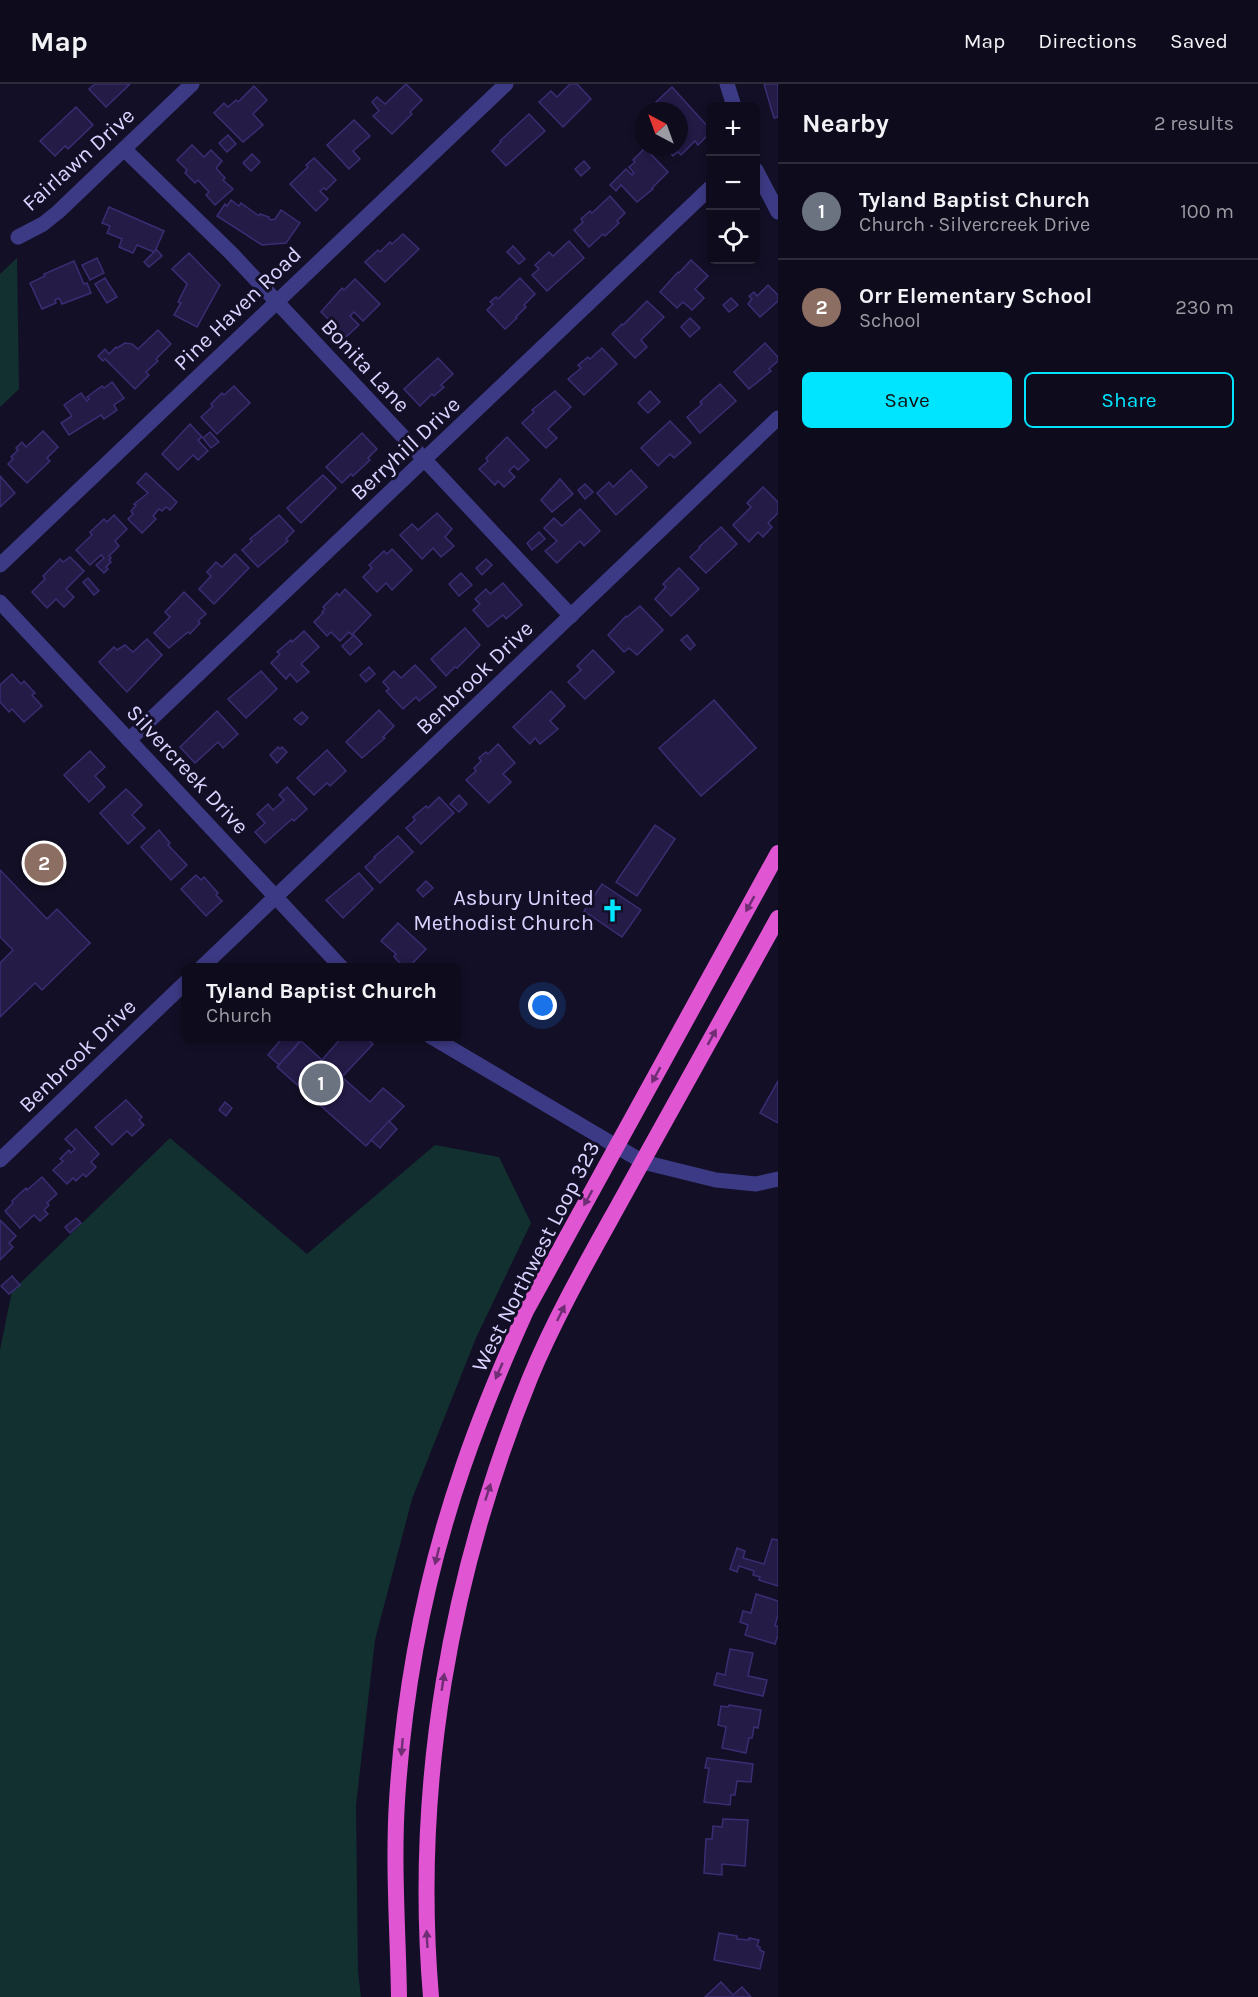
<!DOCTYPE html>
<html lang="en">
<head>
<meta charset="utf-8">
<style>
  body { margin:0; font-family:Karla,sans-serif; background:#171425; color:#f1f3f6 }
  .controls { position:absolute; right:18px; top:18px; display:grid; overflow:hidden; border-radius:9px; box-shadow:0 3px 9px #0003 }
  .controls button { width:54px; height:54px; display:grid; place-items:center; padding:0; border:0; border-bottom:2px solid #2e2b3b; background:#0e0b1c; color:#f1f3f6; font:30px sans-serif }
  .compass { position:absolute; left:634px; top:18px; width:54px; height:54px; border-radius:50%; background:#0e0b1c; box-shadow:0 3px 9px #0003; rotate:319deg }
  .you { position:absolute; left:543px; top:922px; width:21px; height:21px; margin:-15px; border:4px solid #fff; border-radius:50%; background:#1a73e8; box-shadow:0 0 0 9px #1a73e833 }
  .badge { display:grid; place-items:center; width:39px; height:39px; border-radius:50%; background:#00e5ff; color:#fff; font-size:20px; font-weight:700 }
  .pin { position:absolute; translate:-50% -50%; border:3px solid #fff; box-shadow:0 2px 6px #0006 }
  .popup { position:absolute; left:182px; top:879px; width:279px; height:78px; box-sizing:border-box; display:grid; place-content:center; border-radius:9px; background:#0e0b1c; filter:drop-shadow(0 2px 4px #0005); font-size:20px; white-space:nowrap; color:#9b9ba3 }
  .popup b { font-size:22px; color:#f1f3f6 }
  .popup::after { content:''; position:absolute; left:50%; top:100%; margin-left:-12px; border:12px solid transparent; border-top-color:#0e0b1c }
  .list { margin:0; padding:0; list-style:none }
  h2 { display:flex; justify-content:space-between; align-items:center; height:78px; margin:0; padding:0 24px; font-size:26px }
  h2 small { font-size:20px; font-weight:400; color:#9b9ba3 }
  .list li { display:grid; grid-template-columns:39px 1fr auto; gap:18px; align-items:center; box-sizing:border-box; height:96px; padding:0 24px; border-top:2px solid #2e2b3b }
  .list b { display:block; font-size:22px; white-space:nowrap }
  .list p { margin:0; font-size:20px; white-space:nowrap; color:#9b9ba3 }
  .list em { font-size:20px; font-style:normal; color:#9b9ba3 }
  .actions { display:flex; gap:12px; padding:18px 24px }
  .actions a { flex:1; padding:14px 0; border:2px solid #00e5ff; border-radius:9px; text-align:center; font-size:21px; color:#00e5ff }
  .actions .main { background:#00e5ff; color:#111 }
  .icon { flex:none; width:33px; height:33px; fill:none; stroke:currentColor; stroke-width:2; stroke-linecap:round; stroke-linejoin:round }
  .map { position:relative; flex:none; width:778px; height:1913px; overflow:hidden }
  header { display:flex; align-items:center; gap:36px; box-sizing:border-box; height:84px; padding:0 30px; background:#0e0b1c; border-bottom:2px solid #2e2b3b }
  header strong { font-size:28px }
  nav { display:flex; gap:33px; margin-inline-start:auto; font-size:21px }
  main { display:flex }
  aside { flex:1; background:#0e0b1c }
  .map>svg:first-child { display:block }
</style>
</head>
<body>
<header>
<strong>Map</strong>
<nav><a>Map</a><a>Directions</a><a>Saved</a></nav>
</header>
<main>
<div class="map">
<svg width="778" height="1913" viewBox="0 0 778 1913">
  <rect width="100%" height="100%" fill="#130f26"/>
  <g fill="#12302f">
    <path d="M17 174 19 305 0 323V190Z"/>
    <path d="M170 1054 307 1170 435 1061 499 1073 531 1139 476 1254 412 1415 375 1556 356 1721 358 1887 361 1913H0V1266L12 1207Z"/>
  </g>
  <g fill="#241b47" stroke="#3b2d73" stroke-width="1.5">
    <path d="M95 0H130L106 23 89 5Z"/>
    <path d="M406 0 422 16 410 28 412 30 392 50 373 32 379 27 372 18 377 13 385 20Z"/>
    <path d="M570 0H577L591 15 563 43 539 18 551 7 557 13Z"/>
    <path d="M764 0H778V33L774 34Z"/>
    <path d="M254 2 267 16 253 30 263 41 243 58 214 29 224 19 228 23 236 16 238 18Z"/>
    <path d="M672 3 710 45V49L698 61 695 57 681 71 678 68 673 72 665 63H679V27H665L656 18Z"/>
    <path d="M76 23 93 41 68 65 65 62 55 72 40 57Z"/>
    <path d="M529 30 545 47 506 82 492 67 501 58 500 57Z"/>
    <path d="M354 36 370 52 353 67 360 75 349 85 327 61Z"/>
    <path d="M228 51 236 60 227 68 219 59Z"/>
    <path d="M192 61 204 73 211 66 222 77 216 84 225 94 223 96 233 105 215 121 206 111 209 108 198 96 195 99 185 89 187 86 177 76Z"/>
    <path d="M645 64 668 88 652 104 653 105 637 118 621 101 616 107 610 101 626 85 632 91 634 89 629 83 635 78 633 76Z"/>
    <path d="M252 70 260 78 251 87 243 79Z"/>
    <path d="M314 74 336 96 326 106 324 104 320 107 328 115 316 127 290 100 308 83 306 81Z"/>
    <path d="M584 77 590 84 581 92 575 85Z"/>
    <path d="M610 112 625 129 617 137 619 139 605 152 603 150 589 163 574 146 583 138 581 135 590 127 592 129Z"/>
    <path d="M231 116 239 122 241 119 259 132 260 130 269 133 270 136 275 135 281 126 300 139 286 159 262 161 217 132 225 120 227 122Z"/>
    <path d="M109 123 164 147 155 167 157 166 162 172 149 183 144 178 154 168 137 161 133 169 119 163 122 155 107 149 110 142 102 139Z"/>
    <path d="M403 150 419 165 385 198 365 178 378 166 380 168 390 158 392 160Z"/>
    <path d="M569 157 584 174 547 207 532 191 539 185 535 181 549 168 553 172Z"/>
    <path d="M513 162 525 175 519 180 507 168Z"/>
    <path d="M189 169 220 201 197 243 174 231 181 219 178 218 187 200 172 185Z"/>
    <path d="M97 174 104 189 90 196 82 181Z"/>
    <path d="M691 176 708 192 695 205 704 214 692 226 683 218 677 224 660 208 678 188 679 189Z"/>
    <path d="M74 177 84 200 87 199 91 209 62 220 59 214 55 216 56 219 42 225 30 199 45 192 44 190Z"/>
    <path d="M105 194 117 213 107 219 95 200Z"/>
    <path d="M520 194 535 210 524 221 526 223 516 233 517 234 505 245 487 226 493 220 490 218 496 213 498 215Z"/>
    <path d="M355 195 380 220 363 237 354 228 350 232 359 241 346 253 321 228 342 204 344 206Z"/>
    <path d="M768 201 778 211V217L760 233 748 220 752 215 749 212 754 208 757 212Z"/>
    <path d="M731 214 738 221 729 228 723 221Z"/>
    <path d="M647 217 664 233 641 256 647 263 635 274 612 250 622 240 623 241Z"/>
    <path d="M690 234 700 244 690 253 681 243Z"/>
    <path d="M158 246 171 260 156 275 158 277 146 288 149 291 135 305 105 275 103 277 98 272 105 265 109 270 116 263 117 264 125 259 132 260 138 265Z"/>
    <path d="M765 259 778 273V277L769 285 771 287 749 305 734 288Z"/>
    <path d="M602 264 617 280 584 311 568 295 581 284 578 281 588 273 590 275Z"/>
    <path d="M438 274 453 290 441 301 444 303 434 312 432 310 420 322 404 305Z"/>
    <path d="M112 298 124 314 114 321 117 326 104 335 101 331 69 351 61 339 72 332 64 321 81 309 87 317 89 315 87 313 102 302 104 304Z"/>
    <path d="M720 300 736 317 700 349 687 333 702 320 700 318Z"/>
    <path d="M234 302 250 319 217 350 201 333 213 322 211 320 222 309 224 311Z"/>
    <path d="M555 307 571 323 548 345 557 354 546 364 522 339 534 328 532 326Z"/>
    <path d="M650 307 660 318 648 329 638 319Z"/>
    <path d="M670 337 691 359 674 374 670 370 658 382 641 364Z"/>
    <path d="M190 340 202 353 198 356 208 367 198 376 193 371 178 386 162 370Z"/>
    <path d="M43 347 58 363 47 374 50 377 27 399 8 380 13 375 11 373 18 366 16 364 22 358 26 363Z"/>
    <path d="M210 348 219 358 211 364 203 354Z"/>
    <path d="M362 349 377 365 368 374 370 376 353 392 351 390 342 399 326 383Z"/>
    <path d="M507 353 529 376 518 386 514 382 509 387 515 393 504 403 498 397 495 401 479 385 488 377 486 374Z"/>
    <path d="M631 386 647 403 616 431 597 409 609 398 613 403Z"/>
    <path d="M146 389 177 418 170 426 166 423 162 427 159 425 153 432 156 435 142 449 128 435 133 430 131 427 136 421 134 420 148 409 137 399Z"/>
    <path d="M323 391 336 404 301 439 287 424Z"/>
    <path d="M0 392 15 409 0 423Z"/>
    <path d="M560 395 573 410 552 428 541 416Z"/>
    <path d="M585 400 593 408 585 415 578 406Z"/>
    <path d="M763 403 778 418V429L768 439 772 443 763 453 758 448 749 458 733 441 751 423 747 419Z"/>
    <path d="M580 425 600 447 584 462 580 457 557 479 545 467 557 457 544 444 554 434 562 442Z"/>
    <path d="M437 429 452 445 445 453 454 462 441 473 433 464 422 475 400 451 412 440 418 446Z"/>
    <path d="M114 431 127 445 115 457 119 462 109 472 111 474 109 476 111 478 106 483 108 485 104 489 96 481 104 474 101 471 90 481 76 466 92 451 90 448 104 435 107 438Z"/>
    <path d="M279 431 294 447 286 455 288 457 258 483 242 466 252 457 250 455Z"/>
    <path d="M721 443 737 460 706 489 690 473 700 464 699 463Z"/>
    <path d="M539 448 545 455 532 466 527 459Z"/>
    <path d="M392 465 412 486 392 506 386 499 377 508 363 493 372 484 369 481 384 467 387 470Z"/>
    <path d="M235 470 249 484 214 520 199 505 211 492 207 488 216 478 222 483Z"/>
    <path d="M70 473 84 487 66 505 74 513 64 523 56 515 47 524 32 508 45 495 43 492 60 475 63 478Z"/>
    <path d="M486 475 492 481 482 491 476 484Z"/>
    <path d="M679 484 699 505 671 532 655 515 666 503 663 500Z"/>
    <path d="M461 489 472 501 459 512 449 500Z"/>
    <path d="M88 494 99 507 94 511 83 498Z"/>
    <path d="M503 499 522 521 506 535 503 531 488 543 473 526 480 520 475 515 486 505 490 510Z"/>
    <path d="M345 505 371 531 352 551 349 548 340 557 331 548 327 552 314 538 323 529 322 528 325 525 323 523 337 509 339 512Z"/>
    <path d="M184 508 206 530 198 537 200 539 190 550 188 548 169 564 154 549 170 533 165 528Z"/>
    <path d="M640 522 663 546 637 571 629 564 624 568 608 551 626 532 627 533Z"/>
    <path d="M465 544 480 561 457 584 455 583 446 592 431 575Z"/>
    <path d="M304 547 319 563 301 580 309 588 297 598 290 590 286 595 271 579 280 570 277 568 291 556 292 558Z"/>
    <path d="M354 551 362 560 350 571 342 562Z"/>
    <path d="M687 551 695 561 690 566 681 556Z"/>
    <path d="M147 555 162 571 127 608 99 578 114 563 117 566 125 561 133 568Z"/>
    <path d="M593 566 614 588 585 615 568 598 581 586 577 582Z"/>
    <path d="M415 581 436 603 419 617 416 613 403 625 386 607 389 605 383 598 394 587 401 594Z"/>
    <path d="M369 583 375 590 366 598 360 591Z"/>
    <path d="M261 587 277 605 246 634 228 615Z"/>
    <path d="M12 590 21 600 24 597 35 609 32 611 42 622 24 638 12 625 9 628 0 618V601Z"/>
    <path d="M551 607 565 622 550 637 558 645 540 660 535 654 530 660 513 643Z"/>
    <path d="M714 616 756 664 701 712 659 664Z"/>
    <path d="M379 626 394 642 383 653 385 654 362 674 346 658Z"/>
    <path d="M217 627 238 650 223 664 218 658 195 679 180 663Z"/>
    <path d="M302 628 308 634 301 641 294 635Z"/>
    <path d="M498 660 515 679 503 690 511 698 489 719 466 696 476 687 474 684 481 677 479 674 486 668 488 670Z"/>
    <path d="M278 663 280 665 282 663 287 668 277 679 270 671Z"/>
    <path d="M327 666 346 687 330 702 327 699 314 711 297 694Z"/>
    <path d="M90 667 105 683 95 692 105 703 89 718 64 691Z"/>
    <path d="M287 703 307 725 294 737 292 735 265 759 255 748 265 739 257 730 268 720 273 726 284 716 279 711Z"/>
    <path d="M126 705 142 721 132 731 145 744 128 760 100 729Z"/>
    <path d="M459 711 467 720 459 728 450 720Z"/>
    <path d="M439 713 454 729 421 760 406 744 415 736 413 733 426 722 428 724Z"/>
    <path d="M655 741 675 755 637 812 616 798Z"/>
    <path d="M159 746 170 759 168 761 187 781 171 796 141 763Z"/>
    <path d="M398 752 413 768 380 799 365 783 375 774 374 773Z"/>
    <path d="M0 786 47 835 57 825 90 859 42 906 35 899 0 933V879L13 866 0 853Z"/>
    <path d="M359 789 373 805 343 834 326 816Z"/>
    <path d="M196 791 201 796 204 793 218 809 216 811 222 817 206 832 181 805Z"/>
    <path d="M426 797 433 804 423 813 417 806Z"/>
    <path d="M602 800 641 826 622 853 584 827Z"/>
    <path d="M398 839 426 865 408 884H405L396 875 394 872 396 870 381 857Z"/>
    <path d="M284 952H292L299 958 279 981 268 971Z"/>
    <path d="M343 952H365L373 960 342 993 370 1018 383 1004 404 1022 366 1062 277 983 301 957 322 976Z"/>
    <path d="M778 997V1039L760 1029Z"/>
    <path d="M126 1016 142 1033 139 1036 144 1041 132 1052 127 1047 112 1061 95 1043Z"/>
    <path d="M225 1018 232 1024 226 1032 219 1026Z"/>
    <path d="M389 1037 397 1045 380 1064 371 1056Z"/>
    <path d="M76 1045 99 1070 91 1078 96 1083 86 1093 83 1090 76 1097 73 1094 67 1100 53 1086 63 1077 60 1075 69 1066 71 1069 75 1065 65 1055Z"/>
    <path d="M42 1093 57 1110 47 1119 49 1121 44 1126 48 1130 40 1137 34 1131 20 1144 5 1127 13 1119 12 1117 26 1104 27 1106Z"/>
    <path d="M76 1134 81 1139 70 1149 65 1143Z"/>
    <path d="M0 1136 16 1152 9 1159 13 1163 0 1176Z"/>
    <path d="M12 1192 20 1201 9 1210 1 1202Z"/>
    <path d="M772 1455 778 1456V1502L759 1496 760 1493 753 1491 754 1487 739 1482 737 1488 730 1485 737 1464 745 1467 743 1474 764 1480Z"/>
    <path d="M756 1510 778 1517V1531L775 1542H778V1551L775 1560 745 1551 748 1541 740 1538 743 1527 751 1529Z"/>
    <path d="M730 1565 753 1569 748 1592 767 1596 763 1612 714 1601 717 1589 725 1591Z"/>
    <path d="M729 1621 761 1626 758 1644 754 1643 752 1654H749L746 1669 722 1664 726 1643 718 1641 721 1622 728 1623Z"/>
    <path d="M707 1674 753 1680 751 1698 737 1697 735 1711H731L730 1721 704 1718 709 1684H705Z"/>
    <path d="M723 1735 748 1736 745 1782 722 1780V1791L704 1789 706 1755H712L713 1742 722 1743Z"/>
    <path d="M719 1849 737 1852V1855L749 1856V1854L759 1856 757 1862 760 1863V1866L764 1868 760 1885 714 1876Z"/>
    <path d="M721 1898 733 1911 742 1903 751 1913H705Z"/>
  </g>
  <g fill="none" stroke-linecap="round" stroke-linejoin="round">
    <g stroke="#3d3a85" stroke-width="15">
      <path d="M727 0 734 22"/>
      <path d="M124 65 232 170 571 532"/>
      <path d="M756 86 778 128"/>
      <path d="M18 153 43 140 58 128 192 0"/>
      <path d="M0 481 506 0"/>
      <path d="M129 656 710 104"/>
      <path d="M201 884 778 334"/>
      <path d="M0 1076 186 898"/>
    </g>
    <g stroke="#3d3a85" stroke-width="15">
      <path d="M0 518 342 884"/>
      <path d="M430 952 643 1078 716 1096 756 1100 778 1095"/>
    </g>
    <g stroke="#e055d1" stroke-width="16">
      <path d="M399 1913C398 1848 393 1783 397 1717 404 1605 426 1490 463 1383 481 1330 503 1278 526 1227L778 769"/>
      <path d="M431 1913C413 1701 450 1491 530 1294 559 1224 598 1159 634 1093 682 1007 730 921 778 834"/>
    </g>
  </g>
  <defs><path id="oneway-solid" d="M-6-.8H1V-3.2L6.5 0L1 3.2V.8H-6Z" transform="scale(1.5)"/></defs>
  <g fill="#6f2e73">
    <use href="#oneway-solid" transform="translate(750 820) rotate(119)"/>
    <use href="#oneway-solid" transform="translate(712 953) rotate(-61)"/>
    <use href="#oneway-solid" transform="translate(656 991) rotate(119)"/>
    <use href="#oneway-solid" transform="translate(588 1114) rotate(119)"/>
    <use href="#oneway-solid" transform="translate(561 1229) rotate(-64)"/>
    <use href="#oneway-solid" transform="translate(499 1287) rotate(114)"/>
    <use href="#oneway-solid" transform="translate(488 1408) rotate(-72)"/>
    <use href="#oneway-solid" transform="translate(437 1472) rotate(104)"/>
    <use href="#oneway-solid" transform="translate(443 1598) rotate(-81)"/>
    <use href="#oneway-solid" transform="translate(402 1663) rotate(95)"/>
    <use href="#oneway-solid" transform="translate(427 1855) rotate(-93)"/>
  </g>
  <defs>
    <symbol id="church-bare" viewBox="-9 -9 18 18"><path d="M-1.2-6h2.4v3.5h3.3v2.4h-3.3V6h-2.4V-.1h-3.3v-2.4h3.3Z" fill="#00e5ff" stroke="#130f26" stroke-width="2.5" paint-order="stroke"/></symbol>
  </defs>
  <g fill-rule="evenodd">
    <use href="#church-bare" x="596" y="810" width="33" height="33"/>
  </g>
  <g text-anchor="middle" stroke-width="6" stroke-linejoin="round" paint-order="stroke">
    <g font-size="22" fill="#d9d4ff" stroke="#130f26">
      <text transform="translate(78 75) rotate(-42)" y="8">Fairlawn Drive</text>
      <text transform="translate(237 224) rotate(-44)" y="8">Pine Haven Road</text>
      <text transform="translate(366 281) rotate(47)" y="8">Bonita Lane</text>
      <text transform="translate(405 364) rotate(-43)" y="8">Berryhill Drive</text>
      <text transform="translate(474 593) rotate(-44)" y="8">Benbrook Drive</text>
      <text transform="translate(188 685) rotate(47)" y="8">Silvercreek Drive</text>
      <text transform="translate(77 971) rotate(-44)" y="8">Benbrook Drive</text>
      <text transform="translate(535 1172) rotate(-63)" y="8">West Northwest Loop 323</text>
    </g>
    <g font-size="22" fill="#d9d4ff" stroke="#130f26" text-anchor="end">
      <text x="594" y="821">Asbury United<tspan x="594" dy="25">Methodist Church</tspan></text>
    </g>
  </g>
</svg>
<div class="controls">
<button>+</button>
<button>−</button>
<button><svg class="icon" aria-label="locate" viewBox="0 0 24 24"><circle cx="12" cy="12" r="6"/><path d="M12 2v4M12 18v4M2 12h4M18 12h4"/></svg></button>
</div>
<svg class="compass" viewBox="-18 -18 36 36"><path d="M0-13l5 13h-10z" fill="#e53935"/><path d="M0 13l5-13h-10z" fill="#9b9ba3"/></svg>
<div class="you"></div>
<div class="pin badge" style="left:321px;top:999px;background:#6b7280">1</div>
<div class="popup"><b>Tyland Baptist Church</b>Church</div>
<div class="pin badge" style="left:44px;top:779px;background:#8d6e63">2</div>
</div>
<aside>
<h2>Nearby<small>2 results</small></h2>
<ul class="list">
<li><span class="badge" style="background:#6b7280">1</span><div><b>Tyland Baptist Church</b><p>Church · Silvercreek Drive</p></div><em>100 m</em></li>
<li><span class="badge" style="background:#8d6e63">2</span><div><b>Orr Elementary School</b><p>School</p></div><em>230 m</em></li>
</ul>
<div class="actions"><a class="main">Save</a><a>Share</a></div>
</aside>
</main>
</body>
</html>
